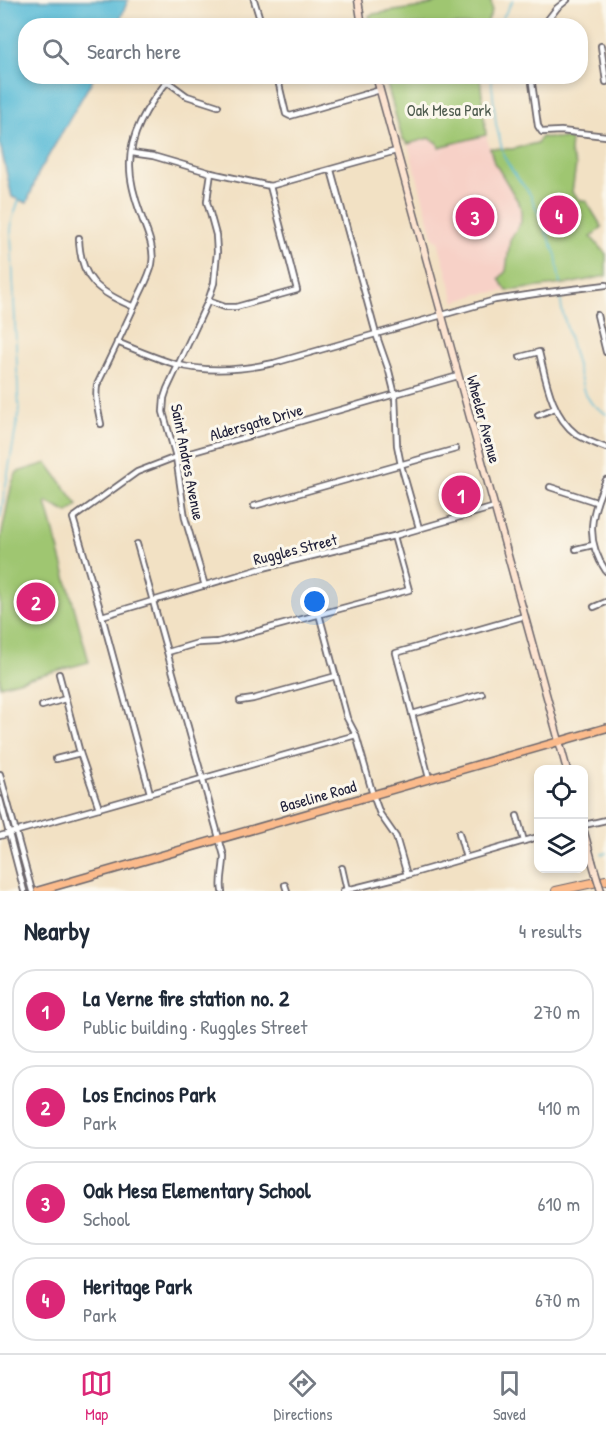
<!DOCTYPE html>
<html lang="en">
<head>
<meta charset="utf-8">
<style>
  body { margin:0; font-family:"Patrick Hand",sans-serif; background:#f6f6f7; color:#1f2937 }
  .controls { position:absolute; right:18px; bottom:18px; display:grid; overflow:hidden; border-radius:12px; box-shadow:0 3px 9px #0003 }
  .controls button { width:54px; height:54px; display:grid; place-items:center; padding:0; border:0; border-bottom:2px solid #e0e1e3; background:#fff; color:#1f2937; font:30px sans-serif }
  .you { position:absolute; left:315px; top:602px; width:21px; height:21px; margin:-15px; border:4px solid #fff; border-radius:50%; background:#1a73e8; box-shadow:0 0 0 9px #1a73e833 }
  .badge { display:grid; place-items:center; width:39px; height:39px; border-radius:50%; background:#db2777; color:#fff; font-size:20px; font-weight:700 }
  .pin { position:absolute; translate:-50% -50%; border:3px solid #fff; box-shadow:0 2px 6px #0006 }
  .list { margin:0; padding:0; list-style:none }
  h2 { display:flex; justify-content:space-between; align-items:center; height:78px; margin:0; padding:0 24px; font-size:26px }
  h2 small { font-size:20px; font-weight:400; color:#747a83 }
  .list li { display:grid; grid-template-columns:39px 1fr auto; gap:18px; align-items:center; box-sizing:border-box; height:84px; margin:0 12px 12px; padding:0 12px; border:2px solid #e0e1e3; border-radius:24px }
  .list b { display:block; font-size:22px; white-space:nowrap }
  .list p { margin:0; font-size:20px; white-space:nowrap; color:#747a83 }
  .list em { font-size:20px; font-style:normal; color:#747a83 }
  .icon { flex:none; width:33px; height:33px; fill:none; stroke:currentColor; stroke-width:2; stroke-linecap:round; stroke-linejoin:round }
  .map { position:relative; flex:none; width:606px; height:891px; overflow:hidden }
  .search { position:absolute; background:#fff; box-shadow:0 3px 9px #0003; left:18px; right:18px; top:18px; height:66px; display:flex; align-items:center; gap:15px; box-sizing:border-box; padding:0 21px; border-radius:24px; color:#747a83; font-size:22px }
  .sheet { height:462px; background:#fff }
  nav { display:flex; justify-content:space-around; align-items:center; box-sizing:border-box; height:84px; border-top:2px solid #e0e1e3; background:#fff; font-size:16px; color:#747a83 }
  nav a { display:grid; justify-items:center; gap:3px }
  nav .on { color:#db2777 }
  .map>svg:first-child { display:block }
</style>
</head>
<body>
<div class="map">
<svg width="606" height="891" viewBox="0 0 606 891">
  <rect width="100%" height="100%" fill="#fbf7ec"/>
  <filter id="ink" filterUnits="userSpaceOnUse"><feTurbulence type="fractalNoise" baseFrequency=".0167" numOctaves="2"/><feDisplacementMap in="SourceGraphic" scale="12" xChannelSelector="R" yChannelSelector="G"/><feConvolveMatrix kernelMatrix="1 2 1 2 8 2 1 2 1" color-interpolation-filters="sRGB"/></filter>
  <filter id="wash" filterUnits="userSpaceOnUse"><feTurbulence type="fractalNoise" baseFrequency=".008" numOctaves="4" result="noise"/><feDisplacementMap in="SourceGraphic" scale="24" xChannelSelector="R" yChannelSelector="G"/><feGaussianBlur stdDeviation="1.35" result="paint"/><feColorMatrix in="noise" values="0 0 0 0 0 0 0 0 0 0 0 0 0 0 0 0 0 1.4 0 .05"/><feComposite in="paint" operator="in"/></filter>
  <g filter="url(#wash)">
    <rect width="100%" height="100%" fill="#f2e1c4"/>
    <path fill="#f7d1c7" d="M486 135 494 163 498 168 520 205 521 222 510 240 506 271 499 279 507 291 478 294 455 302 438 241 434 239 408 144 429 138 437 142 440 147Z"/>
    <g fill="#9fc671" stroke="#607456" stroke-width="1.5">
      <path d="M445 0H491L492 11 486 25H371L369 16 373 14 422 7Z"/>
      <path d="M385 77H480L486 135 439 147 437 142 429 138 408 144 402 138Z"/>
      <path d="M541 137 571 139 570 153 576 165 572 192 578 199 586 201 602 227 591 237 606 254V276L573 283 507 291 499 279 506 271 510 240 521 222V212L520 205 517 200 498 168 494 163 490 148 512 149 537 143Z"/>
      <path d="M47 463 78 505 68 513 47 502 46 503 89 662 0 686V542L12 483 17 472Z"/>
    </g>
    <path fill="#58bbd7" stroke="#3d6e89" stroke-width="1.5" d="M0 0H128L118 25 26 26V76L94 77 38 174 27 203 12 197 0 144Z"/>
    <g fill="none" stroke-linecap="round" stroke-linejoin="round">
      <g stroke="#58bbd7" stroke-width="1.5">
        <path d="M499 26 502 19 513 0"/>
        <path d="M491 76 496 124 504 157 513 172 530 194 556 255 560 284"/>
        <path d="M560 297 562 310 584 392 592 404 606 414"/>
        <path d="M0 518 19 411 11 232 12 220 19 200"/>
        <path d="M602 854 606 853"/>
      </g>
    </g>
  </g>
  <g filter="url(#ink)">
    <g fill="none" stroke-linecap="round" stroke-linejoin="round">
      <defs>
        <g id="minor">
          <path d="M254 0 262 26"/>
          <path d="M543 26 557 8 567 0"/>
          <path d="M601 46 606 82"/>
          <path d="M277 76 286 114 290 116 380 90"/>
          <path d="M531 76 538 126 542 132 561 131 606 136"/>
          <path d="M168 82 187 96 218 106"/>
          <path d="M132 153 153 156 211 173 270 186 396 151"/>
          <path d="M331 170 376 334 389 371 395 395 397 445 401 465 419 528"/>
          <path d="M79 238C80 280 99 292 134 307"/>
          <path d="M208 301 225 307H236L297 290 270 186"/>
          <path d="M597 315 606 352"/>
          <path d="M117 342C136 350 155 358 175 364 207 373 242 370 274 363L495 300 541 293 606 285"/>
          <path d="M520 357 539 352C546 380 551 415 576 434 585 440 596 444 606 448"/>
          <path d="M538 415 555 408"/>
          <path d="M101 424C98 410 95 399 97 385 111 356 125 327 138 298 143 287 150 275 152 264 155 247 146 230 141 215 135 199 130 183 130 166 129 133 151 100 172 76"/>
          <path d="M606 480C591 513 584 539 606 571"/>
          <path d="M550 487 596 502"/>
          <path d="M254 506 456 449"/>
          <path d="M137 544 224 856C224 869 220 879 222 891"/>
          <path d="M576 549 593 545"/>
          <path d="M205 586 185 518 176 457 163 412 164 398 167 389 208 301 214 283 217 252 216 235 207 202 208 193 211 173"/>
          <path d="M594 607 606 602"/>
          <path d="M319 614 347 718 356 735 373 795 380 814 396 837 407 875"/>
          <path d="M102 616 263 568 394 536 495 507"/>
          <path d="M168 652 198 643 218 642 409 590 394 536"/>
          <path d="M59 674 80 753 99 808"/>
          <path d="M240 701 253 699 336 676"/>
          <path d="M42 706 65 699"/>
          <path d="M412 714 482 694"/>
          <path d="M56 759 80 753"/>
          <path d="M0 774 32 891"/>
          <path d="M429 778 396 653 525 616"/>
          <path d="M150 793 102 616 73 518 137 472 176 457 458 376"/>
          <path d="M0 799 24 891"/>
          <path d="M517 816 524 841"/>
          <path d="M584 825 606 820"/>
          <path d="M459 833 466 858"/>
          <path d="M0 836 356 735"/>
          <path d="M342 868 347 890"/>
          <path d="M285 885 287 891"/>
          <path d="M343 891 407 875 538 837"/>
        </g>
        <g id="secondary">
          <path d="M358 0 362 26"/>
          <path d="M376 76 567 770"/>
          <path d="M584 832 592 861"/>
        </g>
        <path id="primary" d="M38 891 606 728"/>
        <path id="motorway" d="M556 891 606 880"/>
      </defs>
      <use href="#minor" stroke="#6b656b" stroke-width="8"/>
      <use href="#secondary" stroke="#6b656b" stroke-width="9"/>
      <use href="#primary" stroke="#6b656b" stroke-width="10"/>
      <use href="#motorway" stroke="#6b656b" stroke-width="10"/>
      <use href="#minor" stroke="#fff" stroke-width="4.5"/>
      <use href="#secondary" stroke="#fde4d1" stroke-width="6"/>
      <use href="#primary" stroke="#fbbb8c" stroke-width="7"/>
      <use href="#motorway" stroke="#fbbb8c" stroke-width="8"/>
      <defs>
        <path id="secondary-bridge" d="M592 861 601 891"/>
      </defs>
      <use href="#secondary-bridge" stroke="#6b656b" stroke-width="9" stroke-linecap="butt"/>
      <use href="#secondary-bridge" stroke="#fde4d1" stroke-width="6"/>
    </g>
  </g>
  <g text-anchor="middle" stroke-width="6" stroke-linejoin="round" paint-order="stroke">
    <g font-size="16" fill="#4e5b4e" stroke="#fbf7ec">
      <text x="449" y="116">Oak Mesa Park</text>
    </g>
    <g font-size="16" fill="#22223b" stroke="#fbf7ec">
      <text transform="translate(484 419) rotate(75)" y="6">Wheeler Avenue</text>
      <text transform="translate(256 422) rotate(-16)" y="6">Aldersgate Drive</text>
      <text transform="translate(188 462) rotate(79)" y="6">Saint Andres Avenue</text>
      <text transform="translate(295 549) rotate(-14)" y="6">Ruggles Street</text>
      <text transform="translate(318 796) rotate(-16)" y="6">Baseline Road</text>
    </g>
  </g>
</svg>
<div class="controls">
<button><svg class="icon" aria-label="locate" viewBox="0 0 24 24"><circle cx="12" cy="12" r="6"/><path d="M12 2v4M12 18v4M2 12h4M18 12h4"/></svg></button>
<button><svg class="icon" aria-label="layers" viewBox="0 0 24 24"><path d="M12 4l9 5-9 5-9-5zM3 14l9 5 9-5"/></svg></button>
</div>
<div class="you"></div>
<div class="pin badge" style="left:461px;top:495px">1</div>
<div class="pin badge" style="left:36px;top:602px">2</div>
<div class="pin badge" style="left:475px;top:217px">3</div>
<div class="pin badge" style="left:559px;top:215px">4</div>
<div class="search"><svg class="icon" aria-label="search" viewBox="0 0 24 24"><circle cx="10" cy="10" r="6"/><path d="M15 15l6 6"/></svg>Search here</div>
</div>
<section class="sheet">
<h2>Nearby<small>4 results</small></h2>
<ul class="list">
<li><span class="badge">1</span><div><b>La Verne fire station no. 2</b><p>Public building · Ruggles Street</p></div><em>270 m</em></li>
<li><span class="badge">2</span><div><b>Los Encinos Park</b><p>Park</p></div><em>410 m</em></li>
<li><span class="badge">3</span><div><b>Oak Mesa Elementary School</b><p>School</p></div><em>610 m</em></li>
<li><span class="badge">4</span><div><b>Heritage Park</b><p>Park</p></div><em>670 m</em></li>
</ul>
</section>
<nav>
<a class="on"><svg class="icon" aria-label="map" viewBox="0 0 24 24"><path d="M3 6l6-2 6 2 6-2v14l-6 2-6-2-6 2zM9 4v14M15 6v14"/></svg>Map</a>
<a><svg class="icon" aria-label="directions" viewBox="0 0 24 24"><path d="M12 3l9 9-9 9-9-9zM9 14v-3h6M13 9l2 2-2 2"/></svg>Directions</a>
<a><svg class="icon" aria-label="saved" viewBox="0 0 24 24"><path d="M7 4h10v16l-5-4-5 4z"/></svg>Saved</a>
</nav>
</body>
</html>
